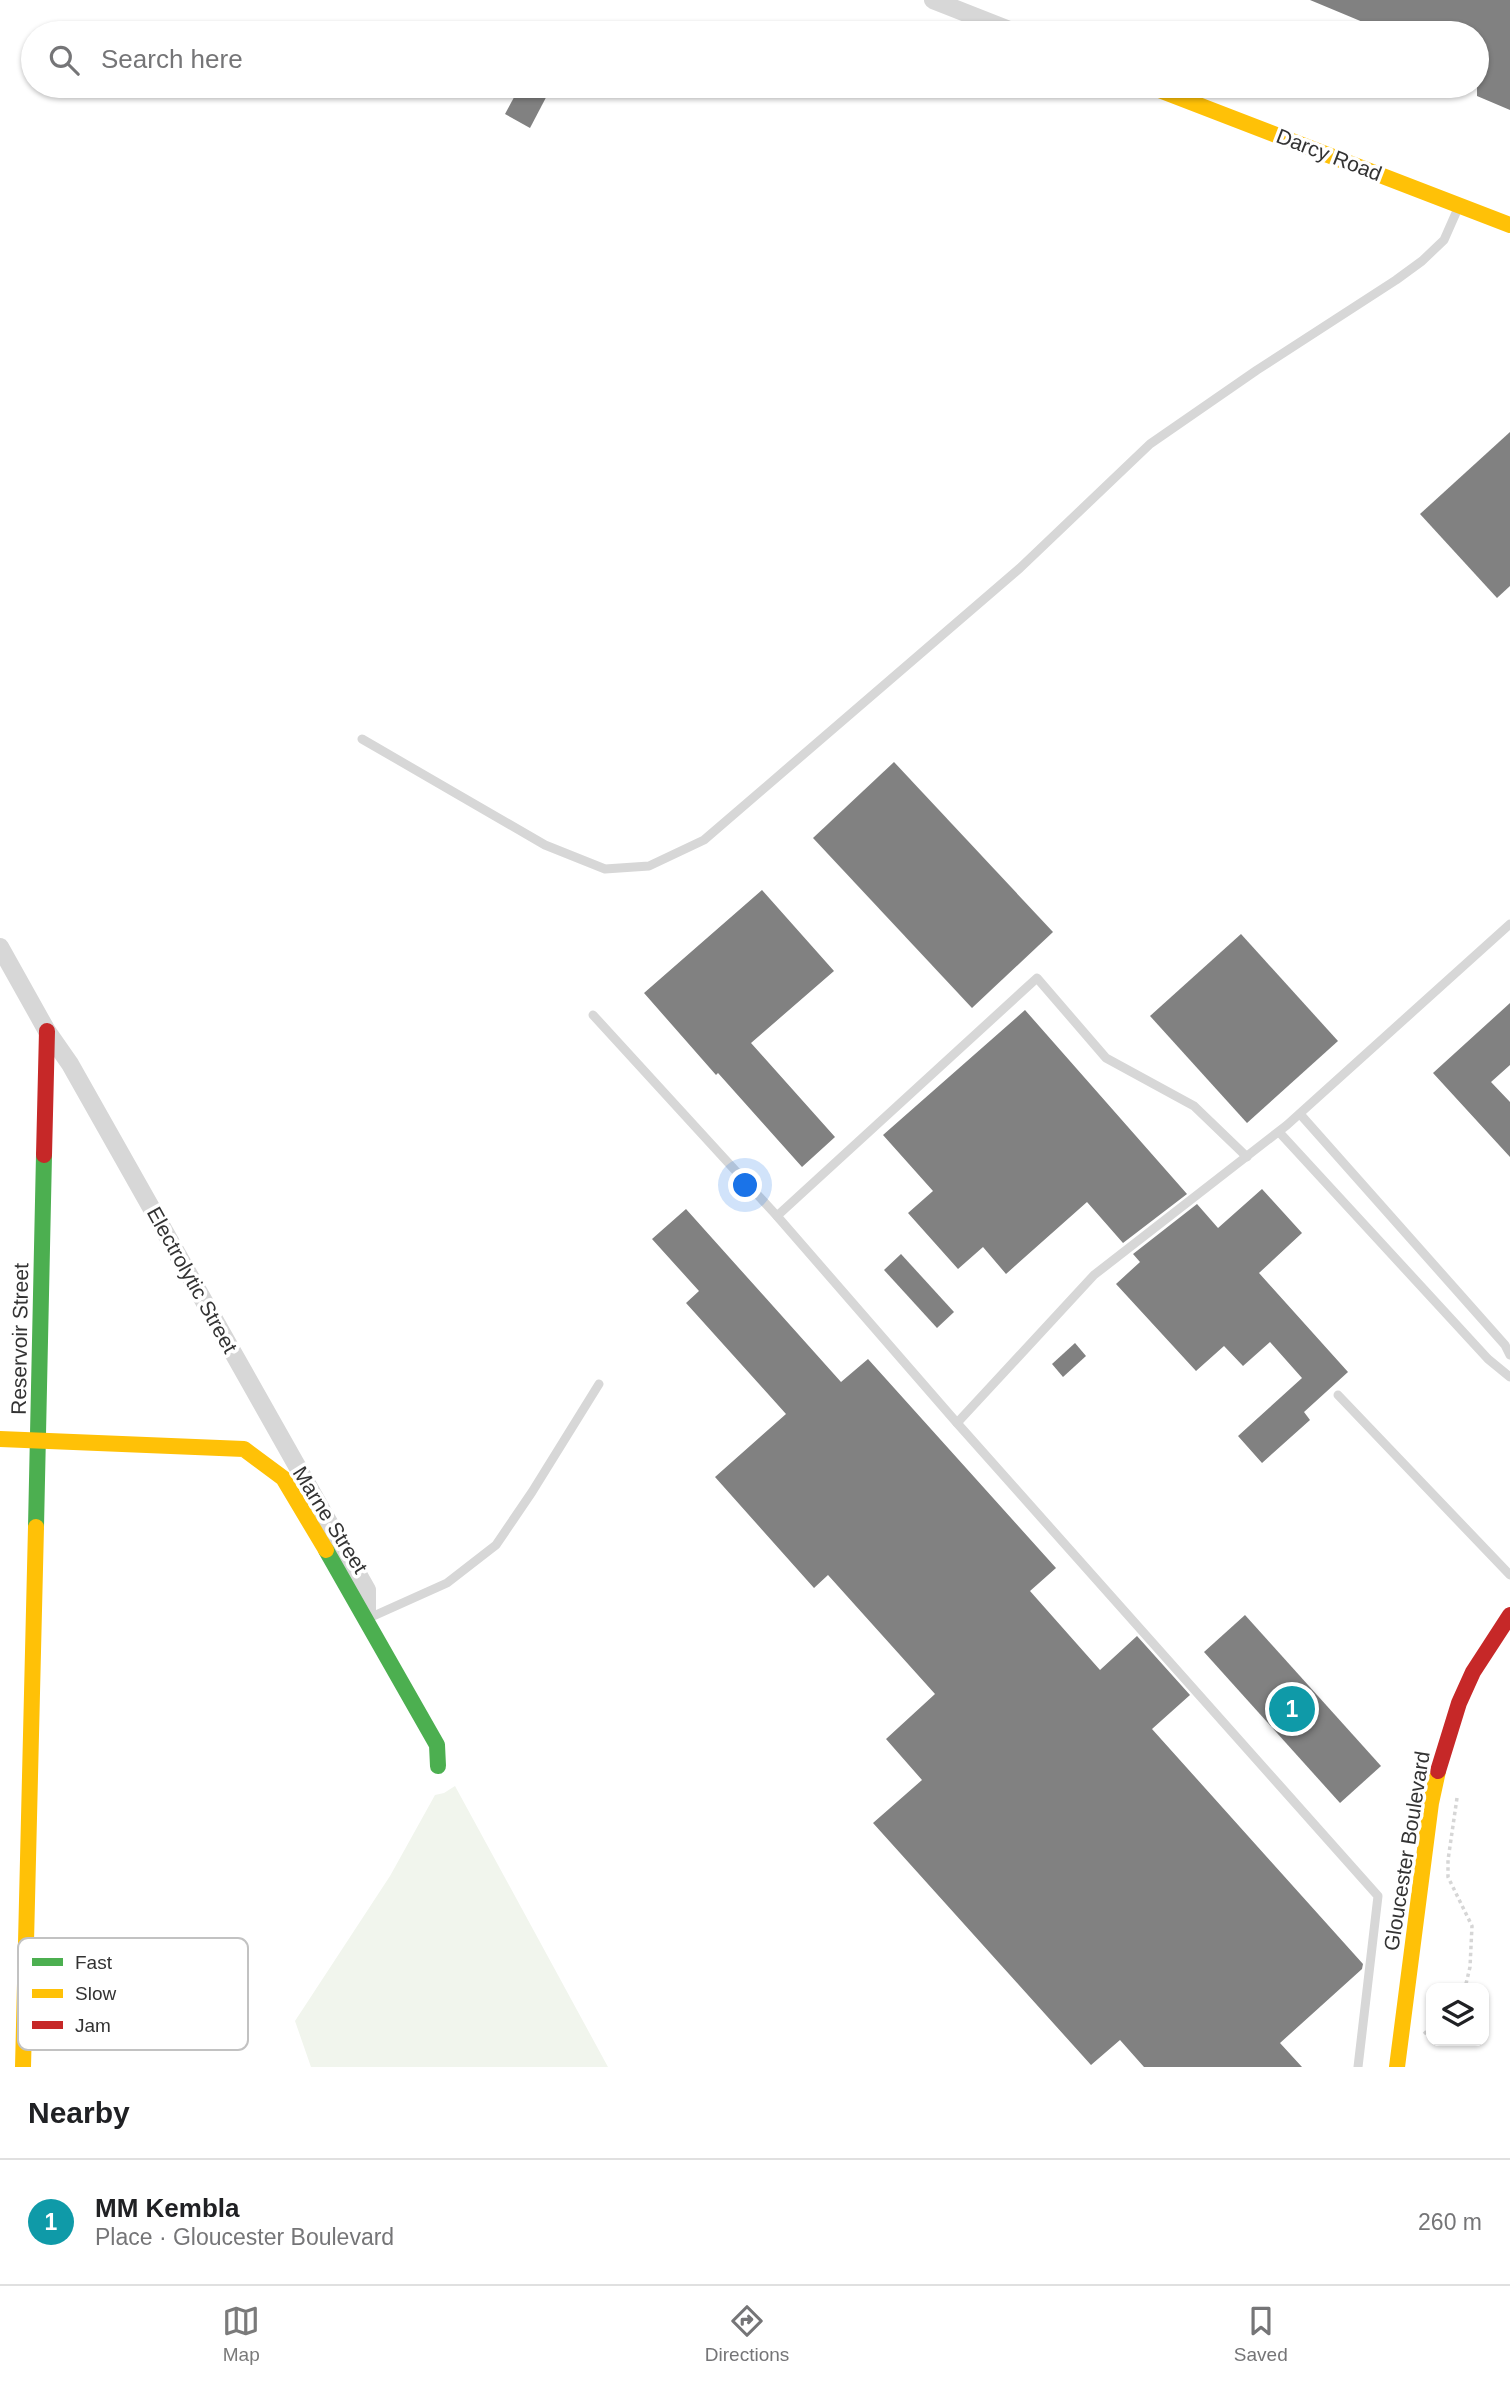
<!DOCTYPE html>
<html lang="en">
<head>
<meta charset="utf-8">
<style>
  body { margin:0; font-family:Arial,sans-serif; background:#f6f6f6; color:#202124 }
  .controls { position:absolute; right:21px; bottom:21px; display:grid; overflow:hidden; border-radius:14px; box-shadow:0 2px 5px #0004 }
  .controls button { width:63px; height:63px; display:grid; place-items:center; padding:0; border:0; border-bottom:2px solid #e0e0e0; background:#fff; color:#202124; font:35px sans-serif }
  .you { position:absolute; left:746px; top:1186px; width:24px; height:24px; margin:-18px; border:5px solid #fff; border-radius:50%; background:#1a73e8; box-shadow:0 0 0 10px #1a73e833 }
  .badge { display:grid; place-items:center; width:46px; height:46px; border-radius:50%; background:#7a7a7a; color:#fff; font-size:23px; font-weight:700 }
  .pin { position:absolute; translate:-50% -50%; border:4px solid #fff; box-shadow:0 2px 7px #0006 }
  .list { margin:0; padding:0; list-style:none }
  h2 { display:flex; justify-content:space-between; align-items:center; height:91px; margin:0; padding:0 28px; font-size:30px }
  h2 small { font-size:23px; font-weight:400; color:#757577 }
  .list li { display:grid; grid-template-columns:46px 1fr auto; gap:21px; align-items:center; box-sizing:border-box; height:126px; padding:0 28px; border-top:2px solid #e0e0e0 }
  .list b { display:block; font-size:26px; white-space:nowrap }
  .list p { margin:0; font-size:23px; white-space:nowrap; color:#757577 }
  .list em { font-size:23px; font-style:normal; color:#757577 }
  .icon { flex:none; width:38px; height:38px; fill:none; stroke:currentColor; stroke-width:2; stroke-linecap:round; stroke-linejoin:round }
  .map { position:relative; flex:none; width:1510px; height:2067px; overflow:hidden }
  .search { position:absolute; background:#fff; box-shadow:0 2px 5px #0004; left:21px; right:21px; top:21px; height:77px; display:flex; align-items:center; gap:18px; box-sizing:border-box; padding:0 24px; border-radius:38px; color:#757577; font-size:26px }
  .sheet { height:217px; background:#fff }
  nav { display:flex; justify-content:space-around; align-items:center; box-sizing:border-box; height:98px; border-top:2px solid #e0e0e0; background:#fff; font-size:19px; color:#757577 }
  nav a { display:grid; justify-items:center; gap:4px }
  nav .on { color:#7a7a7a }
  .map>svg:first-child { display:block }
</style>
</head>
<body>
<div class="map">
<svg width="1510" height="2067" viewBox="0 0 1510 2067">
  <rect width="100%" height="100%" fill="#fff"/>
  <path fill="#f1f5ed" d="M455 1786 608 2067H311L295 2021 390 1876 435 1795 444 1793Z"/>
  <g fill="#818181">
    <path d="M1310 0H1510V110L1477 96V33H1366L1370 25Z"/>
    <path d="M520 86H552L530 128 505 114Z"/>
    <path d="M1510 432V586L1497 598 1420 514Z"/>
    <path d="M894 762 1053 932 972 1008 813 838Z"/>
    <path d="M762 890 834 971 751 1043 835 1137 802 1167 718 1073 716 1075 644 993Z"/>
    <path d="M1241 934 1338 1041 1247 1123 1150 1016Z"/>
    <path d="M1510 1003V1065L1491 1082 1510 1102V1157L1433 1073Z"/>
    <path d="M1025 1010 1187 1194 1123 1243 1087 1202 1006 1274 983 1247 958 1269 908 1213 933 1191 883 1135Z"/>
    <path d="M1262 1189 1302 1233 1259 1273 1348 1372 1304 1412 1310 1420 1262 1463 1238 1436 1302 1378 1270 1342 1243 1366 1224 1346 1196 1371 1116 1284 1140 1262 1133 1254 1197 1204 1218 1228Z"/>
    <path d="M686 1209 841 1382 868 1359 1056 1568 1030 1591 1100 1670 1137 1636 1190 1695 1152 1729 1363 1964 1362 1969 1280 2043 1302 2067H1144L1120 2040 1091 2065 873 1823 922 1780 886 1739 935 1694 828 1575 814 1588 715 1477 786 1414 686 1303 699 1291 652 1239Z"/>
    <path d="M901 1254 954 1312 937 1328 884 1270Z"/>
    <path d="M1075 1343 1086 1356 1063 1377 1052 1364Z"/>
    <path d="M1245 1615 1381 1766 1340 1803 1204 1652Z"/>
  </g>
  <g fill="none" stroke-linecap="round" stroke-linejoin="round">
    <g stroke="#d6d6d6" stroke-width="3.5" stroke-dasharray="3.5 3.5" stroke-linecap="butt">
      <path d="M1457 1798 1448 1860V1877L1472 1926 1470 1967 1465 1988"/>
      <path d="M1424 2034 1431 2027"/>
    </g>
    <g stroke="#d7d7d7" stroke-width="9">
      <path d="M362 739 545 845 605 869 649 866 704 840 1020 568 1150 444 1257 370 1396 280 1422 261 1444 240 1459 206"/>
      <path d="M593 1015 777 1216 957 1423 1378 1896 1358 2067"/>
      <path d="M1300 1114 1505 1345 1510 1355"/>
      <path d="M1279 1132 1488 1359 1510 1377"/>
      <path d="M777 1216 1037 978 1106 1058 1194 1106 1247 1157"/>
      <path d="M1338 1395 1510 1575"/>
      <path d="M957 1423 1094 1275 1287 1125 1510 924"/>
      <path d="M369 1618 447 1583 496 1545 532 1492 599 1384"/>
    </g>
    <g stroke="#d7d7d7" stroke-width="18">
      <path d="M933 0 1017 33"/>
      <path d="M0 947 47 1031 70 1064 367 1590V1616"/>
    </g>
    <g stroke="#4caf50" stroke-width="16">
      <path d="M36 1527 44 1155"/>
      <path d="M326 1550 437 1745 438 1766"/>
    </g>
    <g stroke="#ffc107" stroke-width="16">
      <path d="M1149 86 1510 225"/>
      <path d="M0 1439 244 1449 283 1478 326 1550"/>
      <path d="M23 2067 36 1527"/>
      <path d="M1397 2067 1431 1803 1438 1771"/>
    </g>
    <g stroke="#c62828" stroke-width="16">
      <path d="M44 1155 47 1031"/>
      <path d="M1438 1771 1459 1703 1473 1672 1510 1615"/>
    </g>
  </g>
  <g text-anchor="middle" stroke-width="7" stroke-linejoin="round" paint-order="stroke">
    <g font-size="21" fill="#333" stroke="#fff">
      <text transform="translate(1329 155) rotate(21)" y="7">Darcy Road</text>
      <text transform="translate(192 1280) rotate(61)" y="7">Electrolytic Street</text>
      <text transform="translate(20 1339) rotate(-89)" y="7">Reservoir Street</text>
      <text transform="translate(330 1520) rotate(58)" y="7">Marne Street</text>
      <text transform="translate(1407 1851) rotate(-81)" y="7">Gloucester Boulevard</text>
    </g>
  </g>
  <rect x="18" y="1938" width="230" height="112" rx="10" fill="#fff" stroke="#c2c2c2" stroke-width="2"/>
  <rect x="32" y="1958" width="31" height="8" fill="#4caf50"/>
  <rect x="32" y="1989" width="31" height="9" fill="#ffc107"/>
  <rect x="32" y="2021" width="31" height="8" fill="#c62828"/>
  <g font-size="19" fill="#333">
    <text x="75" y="1969">Fast</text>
    <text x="75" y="2000">Slow</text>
    <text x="75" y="2032">Jam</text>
  </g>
</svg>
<div class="controls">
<button><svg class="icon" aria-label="layers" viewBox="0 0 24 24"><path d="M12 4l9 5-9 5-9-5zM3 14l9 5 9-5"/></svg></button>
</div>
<div class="you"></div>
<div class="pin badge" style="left:1292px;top:1709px;background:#0f9aa8">1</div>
<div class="search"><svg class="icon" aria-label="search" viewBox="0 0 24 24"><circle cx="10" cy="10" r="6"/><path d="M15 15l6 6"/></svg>Search here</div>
</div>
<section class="sheet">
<h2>Nearby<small></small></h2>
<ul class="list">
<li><span class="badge" style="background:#0f9aa8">1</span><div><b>MM Kembla</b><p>Place · Gloucester Boulevard</p></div><em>260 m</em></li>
</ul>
</section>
<nav>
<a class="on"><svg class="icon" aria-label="map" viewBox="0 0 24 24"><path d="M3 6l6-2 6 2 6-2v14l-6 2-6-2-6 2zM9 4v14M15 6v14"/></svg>Map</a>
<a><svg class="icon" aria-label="directions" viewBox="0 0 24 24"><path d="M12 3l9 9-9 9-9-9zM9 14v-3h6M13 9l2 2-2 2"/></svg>Directions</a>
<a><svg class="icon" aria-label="saved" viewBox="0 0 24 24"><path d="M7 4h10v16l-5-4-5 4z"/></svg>Saved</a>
</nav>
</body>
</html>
